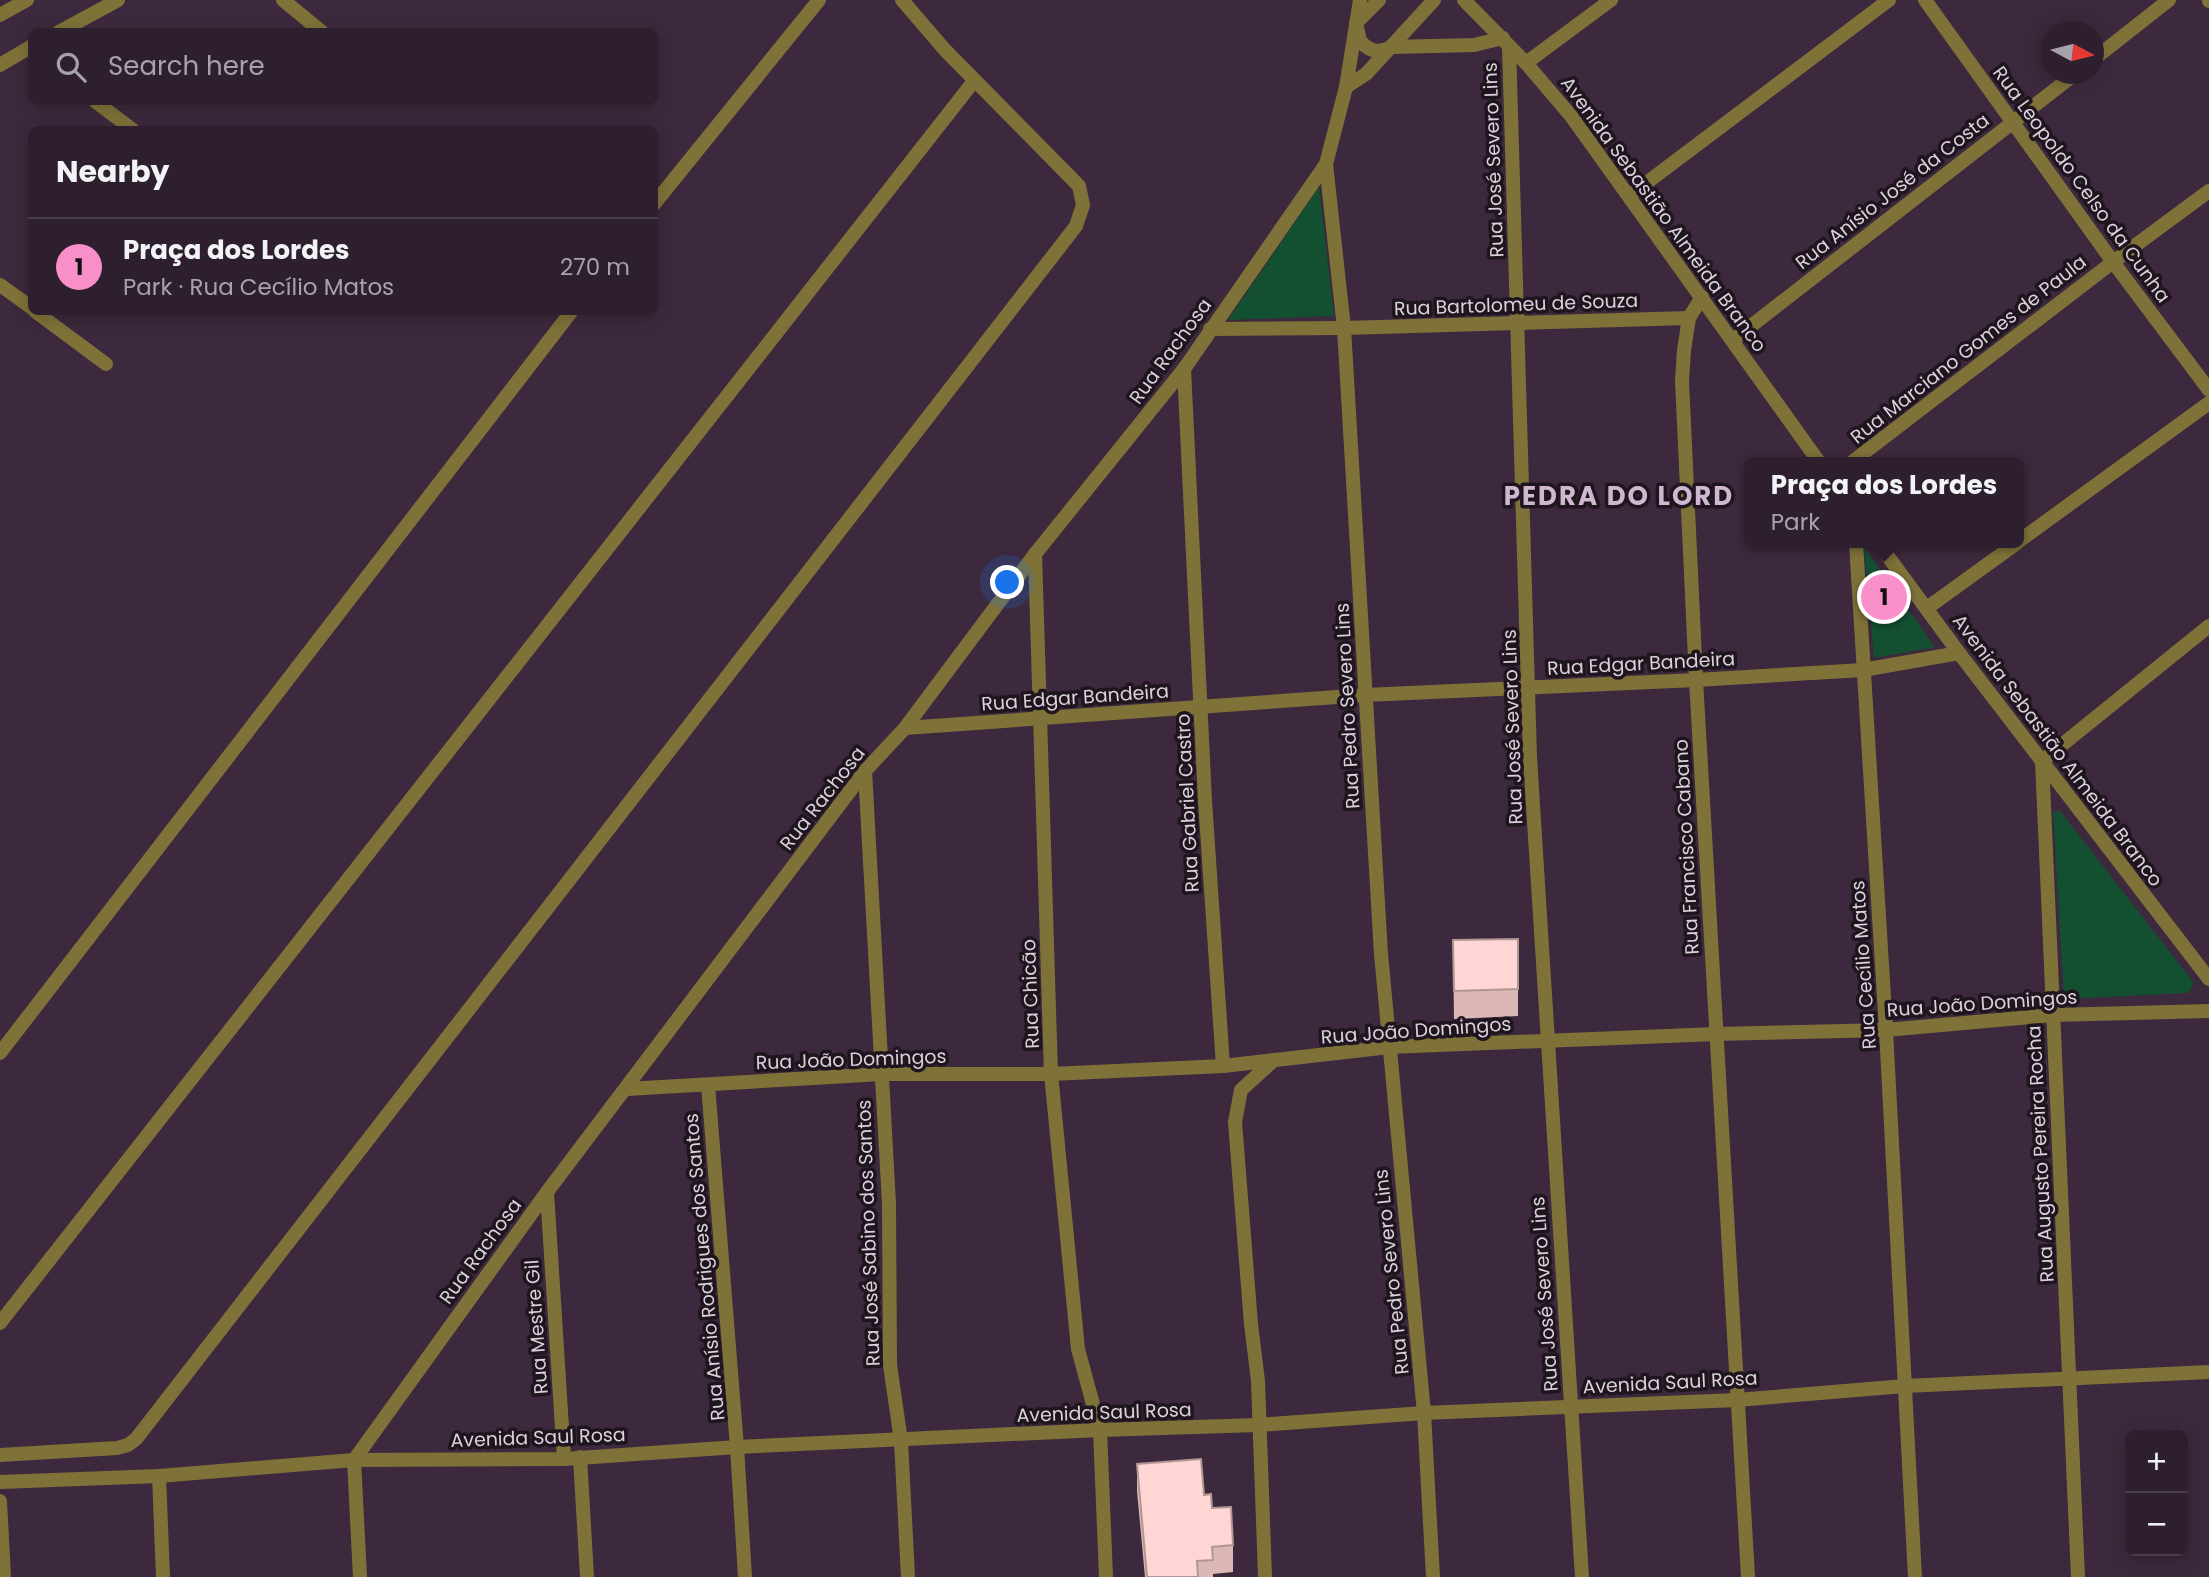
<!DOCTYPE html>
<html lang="en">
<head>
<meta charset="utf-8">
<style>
  body { margin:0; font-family:Poppins,sans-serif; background:#3a2c3a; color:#f1f3f6 }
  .controls { position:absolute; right:21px; bottom:21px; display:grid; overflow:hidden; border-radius:10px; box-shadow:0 4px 18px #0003 }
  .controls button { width:63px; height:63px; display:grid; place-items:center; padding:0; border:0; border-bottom:2px solid #493d4a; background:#2e1f2e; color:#f1f3f6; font:35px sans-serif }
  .compass { position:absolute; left:2041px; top:21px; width:63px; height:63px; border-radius:50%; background:#2e1f2e; box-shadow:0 4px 18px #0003; rotate:97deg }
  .you { position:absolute; left:1008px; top:583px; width:24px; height:24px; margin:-18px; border:5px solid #fff; border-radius:50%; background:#1a73e8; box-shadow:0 0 0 10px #1a73e833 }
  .badge { display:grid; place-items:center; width:46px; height:46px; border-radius:50%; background:#f98fc8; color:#111; font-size:23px; font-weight:700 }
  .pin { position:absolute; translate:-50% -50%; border:4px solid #fff; box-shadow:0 2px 7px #0006 }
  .popup { position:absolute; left:1744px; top:457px; width:280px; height:91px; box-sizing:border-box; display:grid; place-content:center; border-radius:10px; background:#2e1f2e; filter:drop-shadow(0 2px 5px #0005); font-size:23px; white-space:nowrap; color:#a7a2aa }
  .popup b { font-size:26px; color:#f1f3f6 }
  .popup::after { content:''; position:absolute; left:50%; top:100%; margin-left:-14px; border:14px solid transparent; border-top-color:#2e1f2e }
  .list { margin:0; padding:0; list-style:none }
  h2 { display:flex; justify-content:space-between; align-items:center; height:91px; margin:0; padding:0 28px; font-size:30px }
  h2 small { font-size:23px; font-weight:400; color:#a7a2aa }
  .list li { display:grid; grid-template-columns:46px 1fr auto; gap:21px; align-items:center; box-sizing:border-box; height:98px; padding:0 28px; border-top:2px solid #493d4a }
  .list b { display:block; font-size:26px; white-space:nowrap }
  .list p { margin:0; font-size:23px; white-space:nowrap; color:#a7a2aa }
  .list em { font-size:23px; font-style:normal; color:#a7a2aa }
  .icon { flex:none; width:38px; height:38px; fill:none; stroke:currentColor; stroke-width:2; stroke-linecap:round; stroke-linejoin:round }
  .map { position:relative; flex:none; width:2209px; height:1577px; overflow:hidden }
  .search { position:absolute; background:#2e1f2e; box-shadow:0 4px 18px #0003; left:28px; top:28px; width:630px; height:77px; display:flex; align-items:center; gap:18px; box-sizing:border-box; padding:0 24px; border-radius:10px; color:#a7a2aa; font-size:26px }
  .panel { position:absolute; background:#2e1f2e; box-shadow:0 4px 18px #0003; left:28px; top:126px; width:630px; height:189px; border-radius:10px }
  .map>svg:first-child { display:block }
</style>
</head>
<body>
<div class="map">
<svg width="2209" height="1577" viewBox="0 0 2209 1577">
  <rect width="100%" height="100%" fill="#3d293d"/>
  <g fill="#135032">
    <path d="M1319 187 1334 316 1228 320Z"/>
    <path d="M1864 547 1935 647 1874 658Z"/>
    <path d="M2060 811 2194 983 2188 993 2064 999 2053 812Z"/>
  </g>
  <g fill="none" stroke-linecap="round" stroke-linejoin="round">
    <g stroke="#7f7239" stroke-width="14">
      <path d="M283 0 322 32"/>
      <path d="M1360 0 1346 87 1326 164 1344 328 1381 954 1424 1413 1433 1577"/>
      <path d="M1379 0 1356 23 1360 41C1369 51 1379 54 1391 47L1474 45 1503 38"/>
      <path d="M1925 0 2113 262 2209 390"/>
      <path d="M2209 0V1"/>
      <path d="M0 15 27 0"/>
      <path d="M59 32 118 0"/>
      <path d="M1509 46 1530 758 1582 1577"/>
      <path d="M2094 59 2169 0"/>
      <path d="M1526 63 1611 0"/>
      <path d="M0 65 32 46"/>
      <path d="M1346 87 1366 74 1434 0"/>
      <path d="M96 102 133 130"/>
      <path d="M1629 196 1889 0"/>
      <path d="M654 204 819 0"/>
      <path d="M0 285 32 308"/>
      <path d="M1702 297 1689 318 1684 350 1682 381 1696 680 1748 1577"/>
      <path d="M36 312 106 364"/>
      <path d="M1210 329 1344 328 1689 318"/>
      <path d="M1733 340 2075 74"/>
      <path d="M1184 369 1205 801 1223 1066"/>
      <path d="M1852 462 2113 262 2209 191"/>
      <path d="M2019 541 2209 403"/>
      <path d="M1856 543 1886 1030 1915 1577"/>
      <path d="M1035 554 1051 1074 1078 1349 1100 1430 1106 1577"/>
      <path d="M1927 608 2017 543"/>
      <path d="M905 728 1365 695 1696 680 1863 670 1959 653"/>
      <path d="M865 771 889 1204 890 1365 901 1441 908 1577"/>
      <path d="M0 1053 571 312"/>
      <path d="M708 1085 737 1447 745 1577"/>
      <path d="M627 1089 882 1074H1051L1223 1066 1389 1047 1716 1034 1886 1030 2053 1015 2209 1011"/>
      <path d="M547 1192 564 1459"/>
      <path d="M0 1323 974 81"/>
      <path d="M0 1455 117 1448 128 1445 136 1439 1076 226 1083 205 1079 186 945 50 902 0"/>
      <path d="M580 1457 587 1577"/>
      <path d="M159 1476 163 1577"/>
      <path d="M0 1501 4 1577"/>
      <path d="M360 1577 354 1460 547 1192 865 771 905 728 1035 554 1184 369 1326 164"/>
      <path d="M1265 1577 1258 1381 1251 1324 1235 1122 1241 1090 1274 1060"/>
      <path d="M2078 1577 2042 761 2209 626"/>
    </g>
    <g stroke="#7f7239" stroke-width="14">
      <path d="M1464 0 1526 63 1571 116 1819 462"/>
      <path d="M1878 543 1959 653 2209 979"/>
      <path d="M0 1482 159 1476 354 1460 564 1459 737 1447 1100 1430 1258 1425 1424 1413 1737 1400 1905 1386 2209 1372"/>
    </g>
  </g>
  <g fill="#dbb8b5">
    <path d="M1518 939V1016L1454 1019 1453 940Z"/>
    <path d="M1137 1464 1204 1495 1233 1545V1572L1213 1574V1577H1145L1137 1491Z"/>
  </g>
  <g fill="#ffd6d3" stroke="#b29694" stroke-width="2">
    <path d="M1518 939V989L1454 991 1453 940Z"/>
    <path d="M1201 1459 1204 1495 1211 1494 1212 1508 1231 1507 1233 1545 1212 1547 1213 1560 1197 1561 1198 1577H1147L1137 1464Z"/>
  </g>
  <g text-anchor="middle" stroke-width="7" stroke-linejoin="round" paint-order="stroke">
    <g font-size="19" fill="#dcd0dc" stroke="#1e151e">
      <text transform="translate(1493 160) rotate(-92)" y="7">Rua José Severo Lins</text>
      <text transform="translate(2082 184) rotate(54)" y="7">Rua Leopoldo Celso da Cunha</text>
      <text transform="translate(1892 191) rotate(-38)" y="7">Rua Anísio José da Costa</text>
      <text transform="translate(1664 214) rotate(54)" y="7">Avenida Sebastião Almeida Branco</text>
      <text transform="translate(1516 304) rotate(-2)" y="7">Rua Bartolomeu de Souza</text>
      <text transform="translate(1968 349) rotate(-38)" y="7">Rua Marciano Gomes de Paula</text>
      <text transform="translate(1170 351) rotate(-54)" y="7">Rua Rachosa</text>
      <text transform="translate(1641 663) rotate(-3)" y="7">Rua Edgar Bandeira</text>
      <text transform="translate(1075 697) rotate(-4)" y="7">Rua Edgar Bandeira</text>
      <text transform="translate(1347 706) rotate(-93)" y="7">Rua Pedro Severo Lins</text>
      <text transform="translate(1512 727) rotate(-92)" y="7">Rua José Severo Lins</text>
      <text transform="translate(2058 750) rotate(53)" y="7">Avenida Sebastião Almeida Branco</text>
      <text transform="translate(822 798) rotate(-52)" y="7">Rua Rachosa</text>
      <text transform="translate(1187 803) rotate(-93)" y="7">Rua Gabriel Castro</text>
      <text transform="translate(1686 847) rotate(-93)" y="7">Rua Francisco Cabano</text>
      <text transform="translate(1863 965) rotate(-94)" y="7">Rua Cecílio Matos</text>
      <text transform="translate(1030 994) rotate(-92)" y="7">Rua Chicão</text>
      <text transform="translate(1982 1003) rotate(-4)" y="7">Rua João Domingos</text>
      <text transform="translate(1416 1030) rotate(-4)" y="7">Rua João Domingos</text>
      <text transform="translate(851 1059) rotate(-2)" y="7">Rua João Domingos</text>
      <text transform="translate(2040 1154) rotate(-93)" y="7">Rua Augusto Pereira Rocha</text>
      <text transform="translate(868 1233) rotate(-92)" y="7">Rua José Sabino dos Santos</text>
      <text transform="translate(480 1251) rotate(-54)" y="7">Rua Rachosa</text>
      <text transform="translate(704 1267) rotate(-95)" y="7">Rua Anísio Rodrigues dos Santos</text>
      <text transform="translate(1391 1272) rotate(-96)" y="7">Rua Pedro Severo Lins</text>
      <text transform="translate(1544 1294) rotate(-94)" y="7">Rua José Severo Lins</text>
      <text transform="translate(536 1327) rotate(-94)" y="7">Rua Mestre Gil</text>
      <text transform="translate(1670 1382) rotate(-3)" y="7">Avenida Saul Rosa</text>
      <text transform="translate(1104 1412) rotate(-2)" y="7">Avenida Saul Rosa</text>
      <text transform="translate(538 1437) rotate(-2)" y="7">Avenida Saul Rosa</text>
    </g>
    <g font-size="26" font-weight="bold" letter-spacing="2" fill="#d0b7d0" stroke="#1e151e">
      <text x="1619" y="505">PEDRA DO LORD</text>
    </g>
  </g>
</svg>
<div class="controls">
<button>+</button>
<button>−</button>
</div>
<svg class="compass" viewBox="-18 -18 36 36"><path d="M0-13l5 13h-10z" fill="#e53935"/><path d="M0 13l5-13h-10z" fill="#a7a2aa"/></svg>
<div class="you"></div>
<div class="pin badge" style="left:1884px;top:597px">1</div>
<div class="popup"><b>Praça dos Lordes</b>Park</div>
<div class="search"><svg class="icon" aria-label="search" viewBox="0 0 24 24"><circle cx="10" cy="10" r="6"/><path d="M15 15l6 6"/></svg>Search here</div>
<section class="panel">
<h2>Nearby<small></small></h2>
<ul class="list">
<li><span class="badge">1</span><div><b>Praça dos Lordes</b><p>Park · Rua Cecílio Matos</p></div><em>270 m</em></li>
</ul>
</section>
</div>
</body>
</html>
